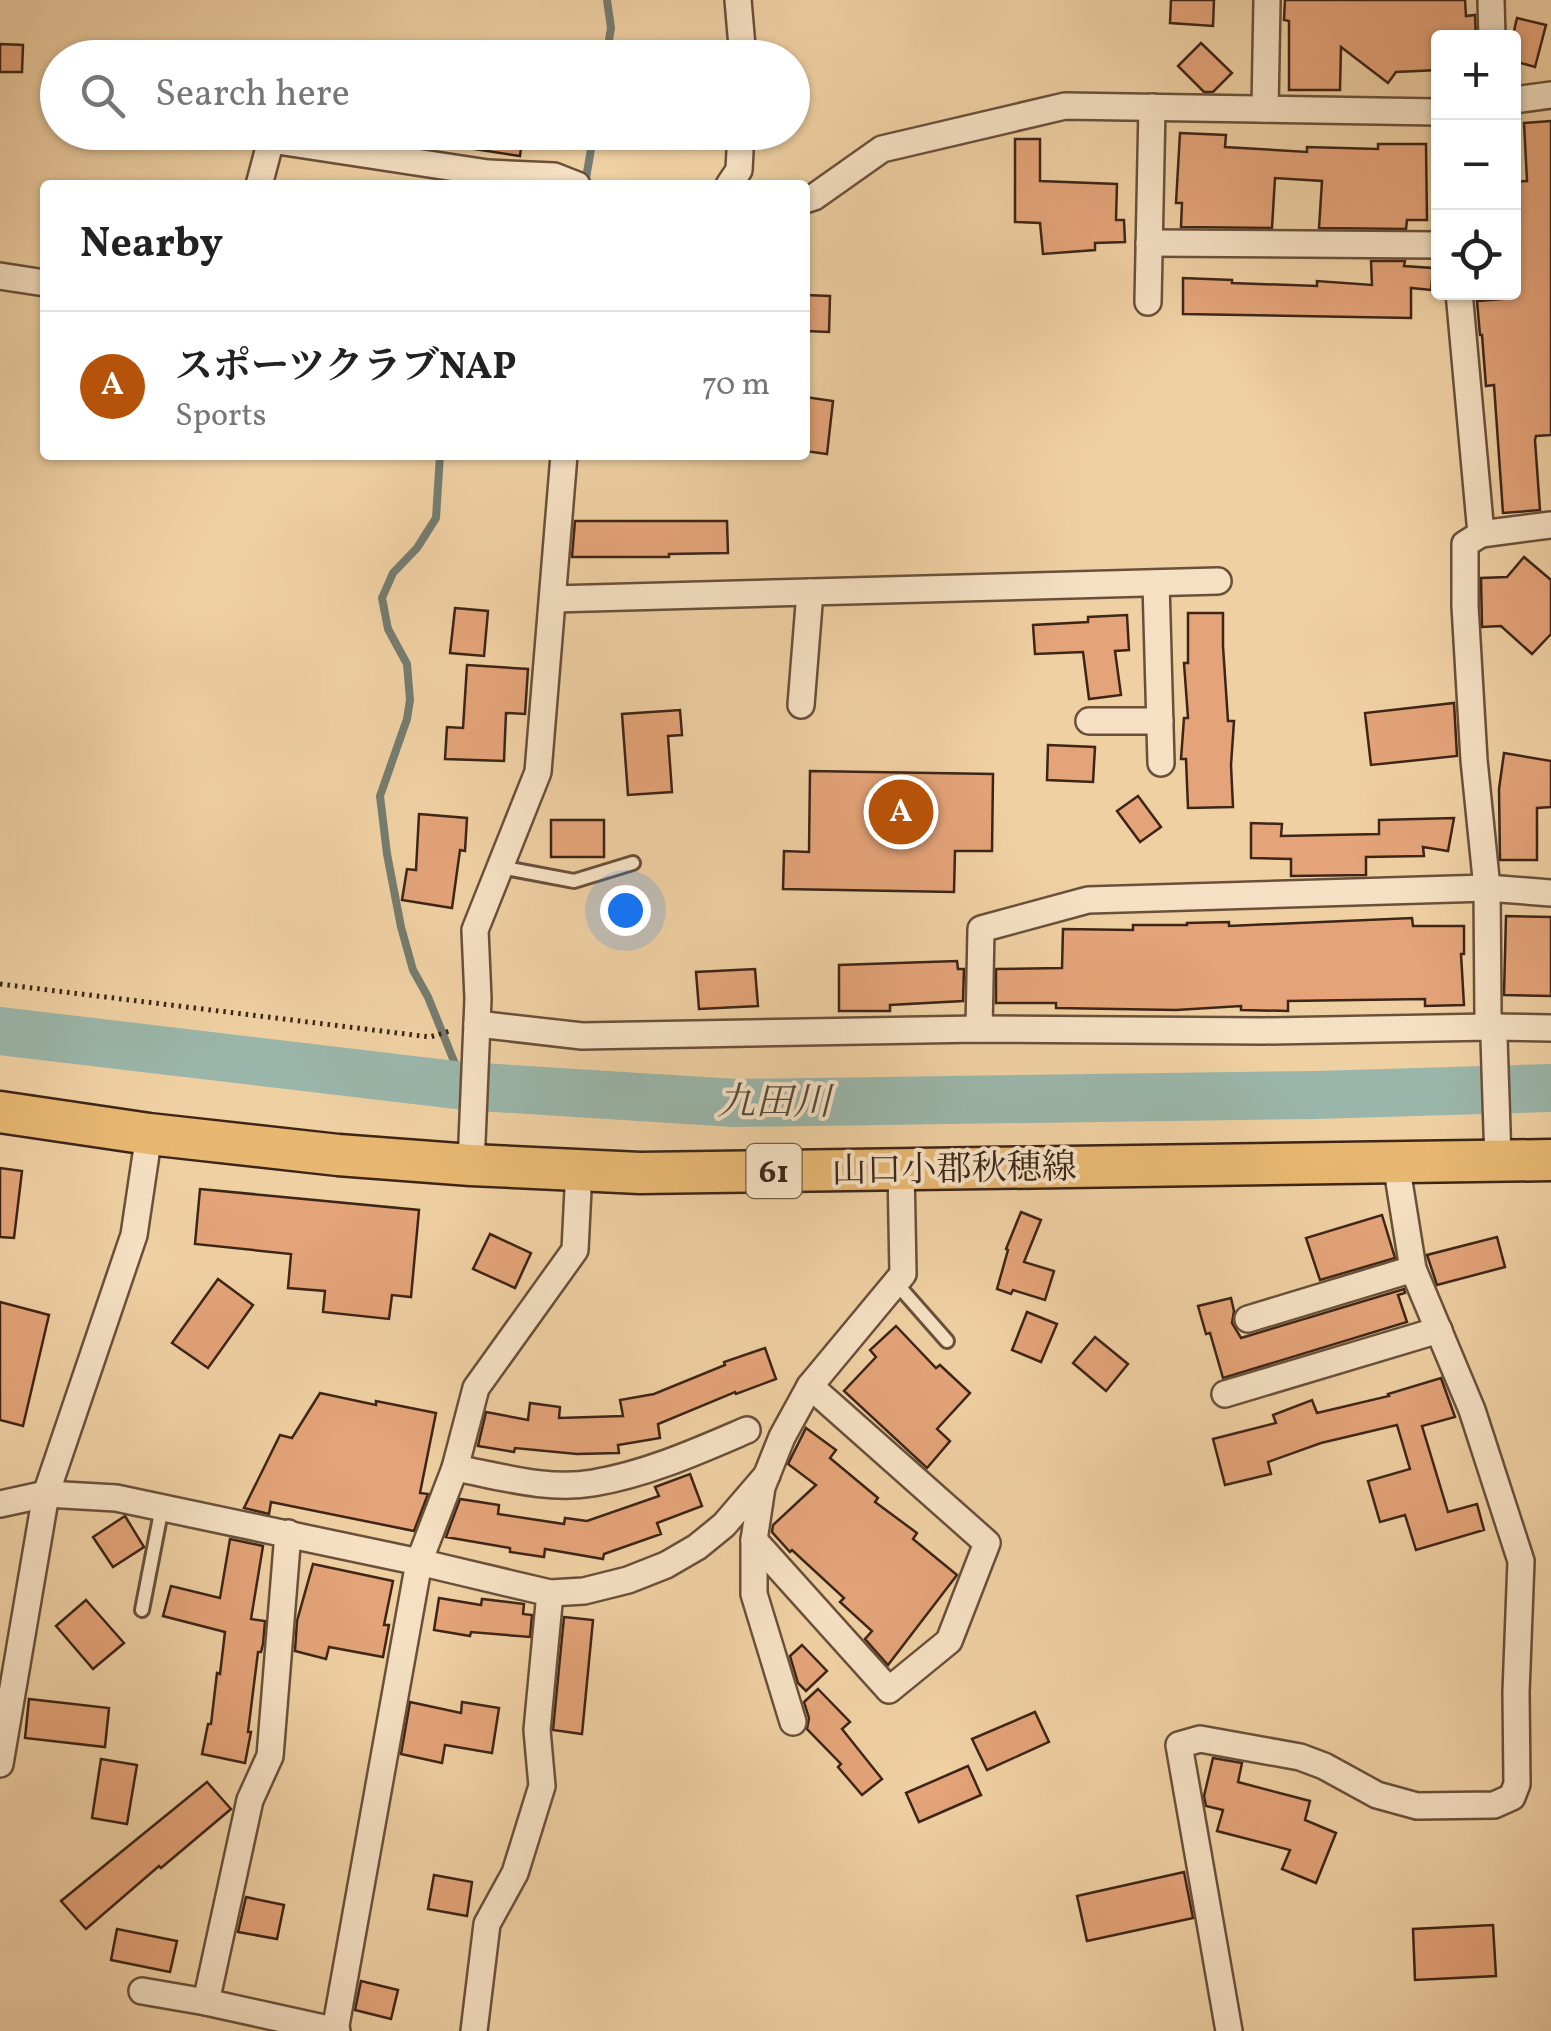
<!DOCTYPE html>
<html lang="en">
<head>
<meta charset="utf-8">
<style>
  body { margin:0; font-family:Vollkorn,"Noto Serif JP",serif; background:#f2f2f2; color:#222 }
  .controls { position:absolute; right:30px; top:30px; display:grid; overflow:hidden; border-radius:10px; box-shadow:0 2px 8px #0004 }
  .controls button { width:90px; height:90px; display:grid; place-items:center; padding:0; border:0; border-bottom:2px solid #e0e0e0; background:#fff; color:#222; font:50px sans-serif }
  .you { position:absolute; left:625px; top:910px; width:35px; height:35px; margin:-25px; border:8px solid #fff; border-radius:50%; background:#1a73e8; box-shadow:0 0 0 15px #1a73e833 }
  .badge { display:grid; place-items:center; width:65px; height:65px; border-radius:50%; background:#b45309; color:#fff; font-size:32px; font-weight:700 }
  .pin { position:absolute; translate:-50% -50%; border:5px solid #fff; box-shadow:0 2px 10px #0006 }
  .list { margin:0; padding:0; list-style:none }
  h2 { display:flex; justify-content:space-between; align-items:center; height:130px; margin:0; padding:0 40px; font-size:42px }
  h2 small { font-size:32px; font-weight:400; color:#767676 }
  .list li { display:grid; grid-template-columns:65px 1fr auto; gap:30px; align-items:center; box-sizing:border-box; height:150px; padding:0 40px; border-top:2px solid #e0e0e0 }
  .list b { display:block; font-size:38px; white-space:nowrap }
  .list p { margin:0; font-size:32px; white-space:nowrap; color:#767676 }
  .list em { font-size:32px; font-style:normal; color:#767676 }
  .icon { flex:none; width:55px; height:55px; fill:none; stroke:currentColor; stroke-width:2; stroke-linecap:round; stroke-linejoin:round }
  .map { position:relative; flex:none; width:1551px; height:2031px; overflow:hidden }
  .search { position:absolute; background:#fff; box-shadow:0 2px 8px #0004; left:40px; top:40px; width:770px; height:110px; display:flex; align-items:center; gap:25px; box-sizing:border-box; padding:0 35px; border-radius:55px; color:#767676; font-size:38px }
  .panel { position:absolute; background:#fff; box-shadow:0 2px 8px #0004; left:40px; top:180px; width:770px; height:280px; border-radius:10px }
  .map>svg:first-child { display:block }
</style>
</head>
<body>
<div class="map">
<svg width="1551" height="2031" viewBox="0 0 1551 2031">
  <rect width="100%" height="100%" fill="#efd0a3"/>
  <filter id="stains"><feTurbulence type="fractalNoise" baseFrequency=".002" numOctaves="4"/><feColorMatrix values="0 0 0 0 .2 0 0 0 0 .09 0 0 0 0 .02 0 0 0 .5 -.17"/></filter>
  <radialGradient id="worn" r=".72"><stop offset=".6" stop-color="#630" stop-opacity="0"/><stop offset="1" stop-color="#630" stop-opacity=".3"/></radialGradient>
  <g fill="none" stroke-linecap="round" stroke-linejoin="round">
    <g stroke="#757c6f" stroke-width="8">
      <path d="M606 58 611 28 607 0"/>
      <path d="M588 185 586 178 594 132"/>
      <path d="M440 455 436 518 417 548 393 573 382 598 388 629 407 664 410 700 407 719 380 796 387 854 401 927 413 970 428 997 464 1086"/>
    </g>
    <path stroke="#9ab6aa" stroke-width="48" d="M0 1031 464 1086 735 1103 1315 1095 1551 1088"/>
  </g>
  <g fill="#e4a378" stroke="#3d2517" stroke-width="2.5">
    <path d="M1171 0H1214L1213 26 1170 23Z"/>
    <path d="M1285 0H1465L1466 16 1475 15 1476 38H1438V70L1396 72 1388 83 1341 47 1340 90H1289V21L1284 20Z"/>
    <path d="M1517 18 1546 25 1535 67 1514 61V31Z"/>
    <path d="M1201 43 1232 73 1213 92H1204L1178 66Z"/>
    <path d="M0 44 23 45 22 72H0Z"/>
    <path d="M1551 121V435L1536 436 1535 440 1540 510 1503 513 1494 385 1486 386 1482 335H1480L1477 301 1514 298V182L1527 181 1524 123Z"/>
    <path d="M449 132H523L520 156 448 145Z"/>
    <path d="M1180 133 1226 135 1225 147 1307 152V147L1378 149V144H1426L1427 220H1407L1406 229 1319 228 1322 181 1275 178 1272 228 1181 227 1182 203H1176Z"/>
    <path d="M1015 139H1040V181L1117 184 1116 220H1124L1125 242 1095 243V250L1043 254 1040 223 1015 222Z"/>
    <path d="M1371 261H1405L1404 266 1433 268 1431 290 1411 288V318L1183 314V278L1232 280V283L1317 286V281L1372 285Z"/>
    <path d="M805 295 830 296 829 332 805 331Z"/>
    <path d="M805 397 833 401 827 454 805 451Z"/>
    <path d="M575 521H727L728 553 669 554V557H572Z"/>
    <path d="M1524 557 1551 580V634L1532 654 1501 626 1482 627 1481 578 1507 577Z"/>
    <path d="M455 608 488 611 484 656 450 653Z"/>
    <path d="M1188 613H1223V646L1228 721H1234L1231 765 1233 807 1188 808 1186 759H1181L1184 718H1188L1184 663H1188Z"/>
    <path d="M1127 615 1129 650 1115 651 1121 695 1089 699 1083 652 1035 654 1033 625 1088 622V617Z"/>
    <path d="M467 665 528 669 525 714 506 713 504 761 445 759 447 727 463 728Z"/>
    <path d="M1454 703 1457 756 1371 765 1365 713Z"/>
    <path d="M680 710 682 735 668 736 672 792 628 795 622 714Z"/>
    <path d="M1048 745 1095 747 1093 782 1047 780Z"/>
    <path d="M1504 753 1551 761V807L1537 808V860H1500L1499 789Z"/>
    <path d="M810 771 993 774 992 851H955L954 892 783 889 784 851 809 852Z"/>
    <path d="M1138 796 1161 827 1140 842 1117 811Z"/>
    <path d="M419 814 467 818 465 851 460 850 452 908 402 900 407 869 416 870Z"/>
    <path d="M1454 818 1448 851 1423 847 1424 856 1366 857V875L1291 876V859L1251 858V823L1282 824 1281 836 1379 834V820Z"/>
    <rect x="551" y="820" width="53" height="37"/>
    <path d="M1506 916 1551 917V996L1504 995Z"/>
    <path d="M1412 918 1413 926H1464V954H1461L1464 1005 1425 1006V999L1288 1001V1011L1241 1010V1006L1176 1010 1056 1008V1003H996V969L1062 968 1063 929 1133 930V925H1187V923L1229 922V926Z"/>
    <path d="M957 961 958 969H964L963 1001 890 1005V1011H839V965Z"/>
    <path d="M755 969 758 1006 699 1009 696 972Z"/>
    <path d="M0 1168 22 1171 14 1238 0 1237Z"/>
    <path d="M200 1189 419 1210 411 1297 392 1295 389 1319 323 1312 325 1291 288 1288 291 1254 195 1244Z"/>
    <path d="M1021 1212 1041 1220 1024 1262 1054 1271 1045 1300 1013 1290 1011 1294 997 1289 1008 1250 1006 1249Z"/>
    <path d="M1382 1215 1395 1258 1320 1280 1306 1238Z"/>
    <path d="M490 1234 531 1253 515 1288 473 1269Z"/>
    <path d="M1497 1237 1505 1267 1437 1285 1427 1255Z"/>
    <path d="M218 1279 253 1305 208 1368 172 1343Z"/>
    <path d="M1404 1289 1405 1293 1398 1295 1407 1322 1223 1378 1210 1333 1206 1334 1198 1306 1231 1298 1234 1311 1232 1323 1241 1338Z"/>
    <path d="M0 1302 49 1315 23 1426 0 1420Z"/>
    <path d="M1027 1312 1057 1324 1041 1362 1012 1350Z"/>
    <path d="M896 1326 936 1368 940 1365 970 1393 937 1429 950 1441 927 1468 844 1391 876 1357 870 1350Z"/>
    <path d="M1095 1337 1128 1364 1106 1391 1073 1363Z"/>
    <path d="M765 1348 776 1379 736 1394 735 1392 658 1424 660 1438 618 1445 619 1453 577 1454 515 1448 514 1452 478 1446 486 1412 528 1420 530 1403 560 1407 559 1418 623 1416 620 1400 654 1394 725 1365 724 1362Z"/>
    <path d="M1441 1378 1455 1417 1422 1426 1448 1512 1477 1504 1484 1530 1416 1550 1405 1515 1380 1522 1368 1481 1410 1469 1397 1425 1321 1443 1268 1462 1271 1474 1225 1485 1213 1439 1276 1423 1273 1415 1312 1400 1317 1413 1389 1396 1388 1394Z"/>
    <path d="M320 1393 376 1405V1401L436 1413 420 1493 428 1494 414 1531 271 1502 269 1514 244 1508 280 1435 292 1438Z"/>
    <path d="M806 1428 836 1450 830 1458 878 1498 875 1502 917 1533 913 1539 957 1575 888 1665 865 1639 872 1631 840 1602 844 1598 792 1550 790 1552 772 1532 773 1525 816 1485 788 1464Z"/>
    <path d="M690 1474 702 1506 657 1523 661 1534 604 1554 603 1559 545 1549 544 1557 510 1552V1548L446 1537 460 1499 499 1505 498 1514 564 1524 565 1518 587 1521 659 1496 655 1487Z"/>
    <path d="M125 1516 144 1547 113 1567 93 1537Z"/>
    <path d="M230 1539 263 1546 251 1619 265 1621 263 1644 261 1652H258L248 1732H251L245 1763 202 1754 208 1724H211L217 1673 220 1674 225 1632 163 1616 171 1586 220 1598Z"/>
    <path d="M313 1564 393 1581 384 1625H389L383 1657 329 1647 326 1659 295 1651 297 1621Z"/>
    <path d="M439 1598 481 1605 482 1599 524 1604 523 1614 532 1615 530 1637 471 1632 470 1636 434 1630Z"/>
    <path d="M86 1600 124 1643 93 1669 56 1626Z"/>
    <path d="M564 1617 593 1620 582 1734 553 1730Z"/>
    <path d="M802 1645 827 1671 806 1691 798 1683 790 1656Z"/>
    <path d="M818 1689 850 1722 842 1729 882 1779 862 1795 838 1767 841 1764 807 1729 809 1718 804 1702Z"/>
    <path d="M29 1699 109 1708 105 1747 25 1738Z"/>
    <path d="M410 1702 461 1713 462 1702 499 1708 492 1753 445 1745 442 1763 401 1754Z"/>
    <path d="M1035 1712 1049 1742 987 1770 972 1739Z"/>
    <path d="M1213 1758 1242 1763 1238 1782 1310 1801 1305 1820 1336 1833 1316 1883 1282 1869 1290 1850 1217 1831 1223 1810 1206 1806 1204 1796Z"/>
    <path d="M101 1759 137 1765 127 1824 92 1818Z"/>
    <path d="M968 1766 981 1795 919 1822 906 1793Z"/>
    <path d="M207 1782 231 1809 161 1868 159 1866 86 1929 61 1901Z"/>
    <path d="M1184 1872 1193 1918 1087 1941 1077 1896Z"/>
    <path d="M434 1875 472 1882 467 1916 428 1909Z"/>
    <path d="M246 1897 284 1905 277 1939 238 1932Z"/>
    <path d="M1493 1925 1496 1976 1415 1980 1413 1929Z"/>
    <path d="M117 1929 177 1941 170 1972 111 1960Z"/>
    <path d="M361 1981 398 1990 391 2019 355 2010Z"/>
  </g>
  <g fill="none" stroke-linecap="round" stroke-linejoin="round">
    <defs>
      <g id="lane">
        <path d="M500 867 574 881 633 863"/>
        <path d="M896 1283 947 1341"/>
        <path d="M142 1610 162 1507"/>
      </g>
      <g id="street">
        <path d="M738 0 743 58"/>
        <path d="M1491 0 1492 38"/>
        <path d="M1514 100 1551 95"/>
        <path d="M1265 109 1267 0"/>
        <path d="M259 185 271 140 488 173 554 176 577 185"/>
        <path d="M729 185 739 170 741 132"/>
        <path d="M805 200 814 197 882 149 1065 106 1438 112"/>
        <path d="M1149 243 1438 245"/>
        <path d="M0 276 45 283"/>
        <path d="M1459 292 1481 534 1465 544V606L1474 760 1487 888 1488 1015 1494 1038 1498 1161"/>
        <path d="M1148 302 1152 107"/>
        <path d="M1481 534 1551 525"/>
        <path d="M1156 583 1161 763"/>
        <path d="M554 599 1218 581"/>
        <path d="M801 705 810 592"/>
        <path d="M1089 721H1160"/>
        <path d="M477 1024 582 1036 979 1029 1264 1031 1491 1027 1551 1028"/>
        <path d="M979 1029 981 929 1088 900 1487 888 1551 893"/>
        <path d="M471 1165 478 999 475 930 538 772 564 455"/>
        <path d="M1248 1319 1413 1269"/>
        <path d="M1225 1394 1439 1330"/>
        <path d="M455 1468C499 1476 548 1491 593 1483 647 1474 698 1451 747 1430"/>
        <path d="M0 1504 46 1494 116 1498 419 1562 550 1593 584 1591 628 1580 666 1565 697 1547 724 1525 767 1475"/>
        <path d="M754 1540 889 1690 949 1641 987 1543 810 1386"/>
        <path d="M793 1722 754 1594V1540L762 1487 782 1437 810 1386 903 1274 901 1168"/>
        <path d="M0 1764 46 1494 134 1235 149 1134"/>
        <path d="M142 1991 206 2002 337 2031"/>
        <path d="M206 2002 250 1800 270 1756 288 1533"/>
        <path d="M335 2031 419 1562 455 1468 476 1388 575 1250 579 1169"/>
        <path d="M474 2031 487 1924 515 1873 542 1786 537 1730 550 1593"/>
        <path d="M1229 2031 1179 1745 1200 1739 1300 1757 1324 1766 1377 1795 1417 1806 1494 1805 1512 1797 1517 1784 1516 1692 1521 1561 1472 1410 1413 1269 1396 1163"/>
      </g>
      <path id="primary" d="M0 1112 149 1134 338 1155 471 1165 640 1173 1551 1160"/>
    </defs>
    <use href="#lane" stroke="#6a503a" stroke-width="18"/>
    <use href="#street" stroke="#6a503a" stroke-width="30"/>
    <use href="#primary" stroke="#3d2517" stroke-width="45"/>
    <path stroke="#3d2517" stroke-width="5" stroke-dasharray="2.5 5" stroke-linecap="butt" d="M0 984 430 1037 453 1030"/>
    <use href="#lane" stroke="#f5e0c3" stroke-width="12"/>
    <use href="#street" stroke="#f5e0c3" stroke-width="25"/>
    <use href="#primary" stroke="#e8b872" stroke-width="40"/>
  </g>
  <g text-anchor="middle" stroke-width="8" stroke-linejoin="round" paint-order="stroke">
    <rect fill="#f5e0c3" stroke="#745d4b" stroke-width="2.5" x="746.5" y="1144" width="55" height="54" rx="8"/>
    <g font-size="32" font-weight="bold" fill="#3d2517">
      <text x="774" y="1182">61</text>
    </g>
    <g font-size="35" fill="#3d2517" stroke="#f5e0c3">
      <text transform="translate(954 1168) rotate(-1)" y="12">山口小郡秋穂線</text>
    </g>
    <g font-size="38" font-style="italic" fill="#54493c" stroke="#f5e0c3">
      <text x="774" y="1114">九田川</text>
    </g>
  </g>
  <rect width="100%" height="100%" filter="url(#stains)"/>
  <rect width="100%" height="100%" fill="url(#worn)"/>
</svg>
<div class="controls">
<button>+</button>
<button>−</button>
<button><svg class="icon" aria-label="locate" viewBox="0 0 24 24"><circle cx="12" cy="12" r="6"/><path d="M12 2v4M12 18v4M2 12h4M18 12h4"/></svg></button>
</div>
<div class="you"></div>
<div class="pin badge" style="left:901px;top:812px">A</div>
<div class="search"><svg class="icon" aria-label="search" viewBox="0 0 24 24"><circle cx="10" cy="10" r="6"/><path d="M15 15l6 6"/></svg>Search here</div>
<section class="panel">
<h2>Nearby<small></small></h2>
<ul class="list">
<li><span class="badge">A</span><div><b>スポーツクラブNAP</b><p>Sports</p></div><em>70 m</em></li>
</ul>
</section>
</div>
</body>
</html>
